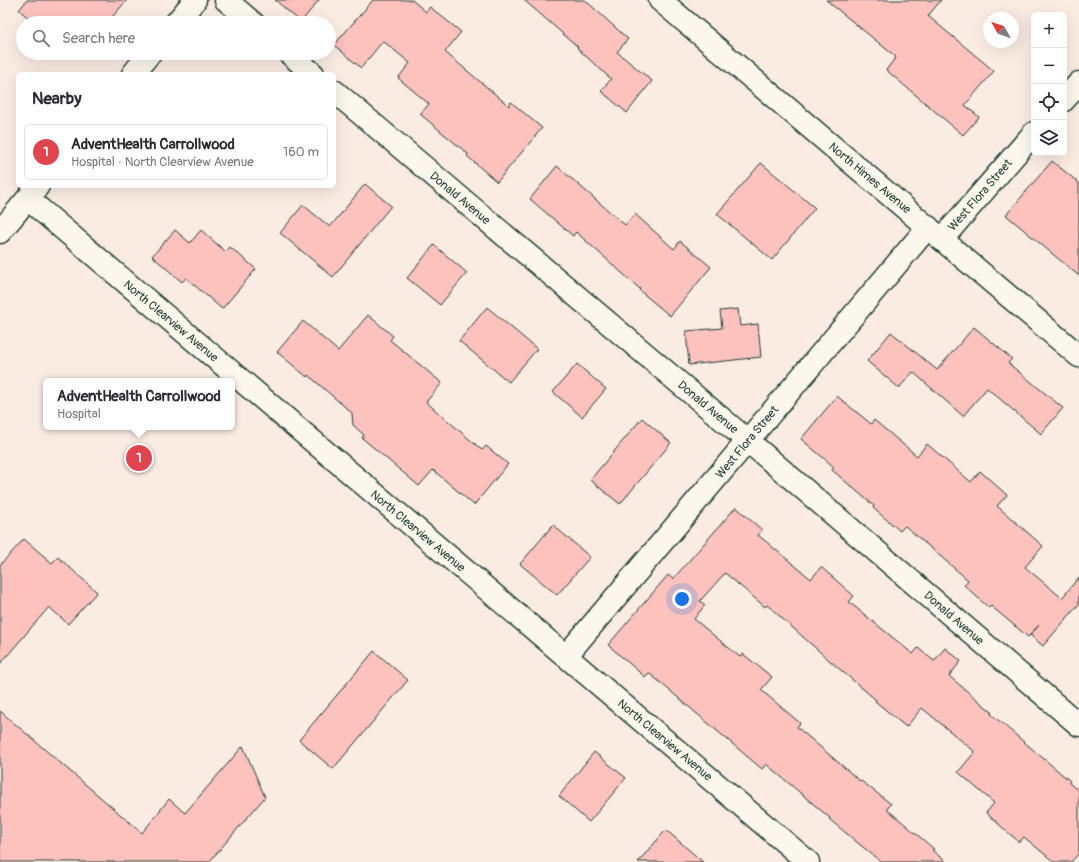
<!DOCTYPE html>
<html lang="en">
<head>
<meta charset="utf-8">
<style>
  body { margin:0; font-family:Pangolin,sans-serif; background:#f2f2f3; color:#2b2b33 }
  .controls { position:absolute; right:12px; top:12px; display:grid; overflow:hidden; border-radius:6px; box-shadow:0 4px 16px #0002 }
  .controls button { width:36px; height:36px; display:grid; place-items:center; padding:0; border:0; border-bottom:1px solid #e1e1e2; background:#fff; color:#2b2b33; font:20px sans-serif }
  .compass { position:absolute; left:983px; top:12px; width:36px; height:36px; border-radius:50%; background:#fff; box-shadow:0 4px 16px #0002; rotate:310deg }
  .you { position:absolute; left:682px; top:599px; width:14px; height:14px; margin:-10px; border:3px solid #fff; border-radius:50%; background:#1a73e8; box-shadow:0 0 0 6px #1a73e833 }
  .badge { display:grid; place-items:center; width:26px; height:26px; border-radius:50%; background:#1f6fb2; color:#fff; font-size:13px; font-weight:700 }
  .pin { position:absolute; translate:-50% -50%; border:2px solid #fff; box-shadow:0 1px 4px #0006 }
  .popup { position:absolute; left:43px; top:378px; width:192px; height:52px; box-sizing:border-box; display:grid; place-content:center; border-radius:6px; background:#fff; filter:drop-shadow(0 1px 3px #0005); font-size:13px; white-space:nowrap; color:#7c7c81 }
  .popup b { font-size:15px; color:#2b2b33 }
  .popup::after { content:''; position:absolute; left:50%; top:100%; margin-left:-8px; border:8px solid transparent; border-top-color:#fff }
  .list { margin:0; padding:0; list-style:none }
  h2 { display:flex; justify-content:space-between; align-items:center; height:52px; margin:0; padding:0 16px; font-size:17px }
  h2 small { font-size:13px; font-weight:400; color:#7c7c81 }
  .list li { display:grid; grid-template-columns:26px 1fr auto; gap:12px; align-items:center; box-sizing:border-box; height:56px; margin:0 8px 8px; padding:0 8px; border:1px solid #e1e1e2; border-radius:6px }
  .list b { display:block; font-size:15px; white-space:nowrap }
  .list p { margin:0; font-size:13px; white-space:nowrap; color:#7c7c81 }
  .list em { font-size:13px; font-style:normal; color:#7c7c81 }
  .icon { flex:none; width:22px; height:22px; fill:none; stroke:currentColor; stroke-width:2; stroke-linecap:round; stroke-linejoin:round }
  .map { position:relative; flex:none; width:1079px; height:862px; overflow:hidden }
  .search { position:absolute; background:#fff; box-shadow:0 4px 16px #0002; left:16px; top:16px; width:320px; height:44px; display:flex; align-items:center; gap:10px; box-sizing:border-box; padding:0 14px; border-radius:22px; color:#7c7c81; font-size:15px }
  .panel { position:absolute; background:#fff; box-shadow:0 4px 16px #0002; left:16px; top:72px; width:320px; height:116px; border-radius:6px }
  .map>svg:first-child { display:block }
</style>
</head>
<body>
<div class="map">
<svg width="1079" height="862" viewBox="0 0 1079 862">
  <rect width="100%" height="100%" fill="#fbece3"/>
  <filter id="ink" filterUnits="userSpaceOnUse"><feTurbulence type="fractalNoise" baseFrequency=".025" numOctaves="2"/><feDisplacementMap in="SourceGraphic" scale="8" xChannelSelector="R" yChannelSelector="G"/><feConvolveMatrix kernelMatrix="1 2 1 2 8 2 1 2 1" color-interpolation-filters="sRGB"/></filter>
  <g filter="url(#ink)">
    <g fill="#fdc1be" stroke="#1f3d34">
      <path d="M27 0H127L107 23H35L19 10Z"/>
      <path d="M275 0H319L301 22Z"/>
      <path d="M373 0H412L426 12 430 7 461 32 445 52 509 106 511 102 542 128 497 182 467 156 468 154 420 114 429 104 398 78 410 63 383 41 361 68 334 45Z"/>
      <path d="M524 0H585L628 39 617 52 652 81 627 113 601 91 611 79 577 48 578 47Z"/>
      <path d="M826 0H941L928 16 994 71 965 105 979 117 963 135 886 70 896 57Z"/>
      <path d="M1052 161 1079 183V276L1006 215Z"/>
      <path d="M761 163 815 208 772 260 717 214Z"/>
      <path d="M557 166 625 225 635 214 674 249 680 241 711 267 670 316 639 290 640 289 576 232 573 236 530 199Z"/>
      <path d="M365 184 391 206 333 277 280 233 303 205 330 227Z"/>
      <path d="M175 230 190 243 201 230 226 252 230 247 256 269 222 309 186 278 182 282 152 256Z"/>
      <path d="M434 245 467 273 440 305 407 278Z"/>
      <path d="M487 307 537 349 509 382 459 341Z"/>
      <path d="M738 309 740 326 758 324 761 357 689 365 686 331 722 328 720 311Z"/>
      <path d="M368 315 393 336 390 340 442 383 426 402 482 450 486 446 508 464 474 505 433 470 419 486 362 438 364 435 353 425 352 413 308 375 307 377 277 352 303 321 338 351Z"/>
      <path d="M974 327 1012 359 1008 363 1063 408 1041 434 987 388 963 416 913 372 899 388 867 361 891 332 937 370Z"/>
      <path d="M577 364 606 389 582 417 553 392Z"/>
      <path d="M837 396 871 424 874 420 917 456 927 444 971 482 980 471 1007 495 997 506 1043 546 1025 567 1062 598 1079 577V604L1043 646 1030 635 1039 625 1028 637 991 606 989 608 964 585 968 580 905 526 900 531 873 508 874 506 832 470 834 467 801 439Z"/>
      <path d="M642 418 671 443 620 504 590 480Z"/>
      <path d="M736 507 762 530 758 535 811 579 821 567 854 596 849 602 913 654 918 648 934 661 945 648 961 661 949 676 992 712 991 714 1070 781 1069 783 1079 791V853L1071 862H1054L1024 837 1019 842 986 813 994 803 958 772 975 752 922 708 906 727 875 701 876 700 829 660 767 605 765 607 725 573 700 601 705 605 694 619 740 657 743 654 772 677 761 690 800 723 797 727 860 781V780L891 804 887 809 934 849 932 850 946 862H881L829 819 830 818 766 764 762 769 649 673 645 677 608 645 668 575 673 579Z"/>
      <path d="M553 525 590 557 557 595 520 564Z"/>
      <path d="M24 539 52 563 58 557 97 592 68 624 49 607 0 664V565Z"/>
      <path d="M374 651 408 680 333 769 299 740Z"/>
      <path d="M0 711 142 833 169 799 185 813 243 746 265 797 209 862H0Z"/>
      <path d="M594 752 626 778 589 822 559 796Z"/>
      <path d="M666 830 703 862H638Z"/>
    </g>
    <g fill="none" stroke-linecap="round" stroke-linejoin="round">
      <defs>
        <g id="minor">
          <path d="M226 0 253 23"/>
          <path d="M176 23 195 0"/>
          <path d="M289 53 313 74"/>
          <path d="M133 74 150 53"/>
          <path d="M334 91 748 441 1079 725"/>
          <path d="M1064 100 1079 83"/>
          <path d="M28 199 808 862"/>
          <path d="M0 232 38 186"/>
          <path d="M942 239 1034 133"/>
          <path d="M566 656 928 227"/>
        </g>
        <path id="tertiary" d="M660 0 1079 356"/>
      </defs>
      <use href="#minor" stroke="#1f3d34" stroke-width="25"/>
      <use href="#tertiary" stroke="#1f3d34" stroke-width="25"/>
      <use href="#minor" stroke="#fbf7ec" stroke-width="22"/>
      <use href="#tertiary" stroke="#fbf7ec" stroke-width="22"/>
    </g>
  </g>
  <g text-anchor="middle" stroke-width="3" stroke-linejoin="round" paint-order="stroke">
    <g font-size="12" fill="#1f3d34" stroke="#fbf7ec">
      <text transform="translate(870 178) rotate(40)" y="4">North Himes Avenue</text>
      <text transform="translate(980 195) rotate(-49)" y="4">West Flora Street</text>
      <text transform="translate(460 198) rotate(40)" y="4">Donald Avenue</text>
      <text transform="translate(171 321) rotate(40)" y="4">North Clearview Avenue</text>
      <text transform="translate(708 407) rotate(40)" y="4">Donald Avenue</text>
      <text transform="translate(747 442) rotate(-50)" y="4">West Flora Street</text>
      <text transform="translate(418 531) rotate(40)" y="4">North Clearview Avenue</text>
      <text transform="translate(954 618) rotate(41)" y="4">Donald Avenue</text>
      <text transform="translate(665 740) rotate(40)" y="4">North Clearview Avenue</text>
    </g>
  </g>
</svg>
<div class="controls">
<button>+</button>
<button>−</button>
<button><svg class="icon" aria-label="locate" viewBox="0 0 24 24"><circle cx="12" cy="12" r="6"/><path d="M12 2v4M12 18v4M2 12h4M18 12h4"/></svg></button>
<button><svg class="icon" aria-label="layers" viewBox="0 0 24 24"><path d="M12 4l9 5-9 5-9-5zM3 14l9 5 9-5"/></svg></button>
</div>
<svg class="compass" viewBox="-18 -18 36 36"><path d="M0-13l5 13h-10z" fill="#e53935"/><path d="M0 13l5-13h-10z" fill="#7c7c81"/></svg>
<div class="you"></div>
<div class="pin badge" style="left:139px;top:458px;background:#e0444e">1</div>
<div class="popup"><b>AdventHealth Carrollwood</b>Hospital</div>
<div class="search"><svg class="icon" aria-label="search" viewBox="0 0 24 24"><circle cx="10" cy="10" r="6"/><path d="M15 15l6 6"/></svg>Search here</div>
<section class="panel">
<h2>Nearby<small></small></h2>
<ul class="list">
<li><span class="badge" style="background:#e0444e">1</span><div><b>AdventHealth Carrollwood</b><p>Hospital · North Clearview Avenue</p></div><em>160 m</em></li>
</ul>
</section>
</div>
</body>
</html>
